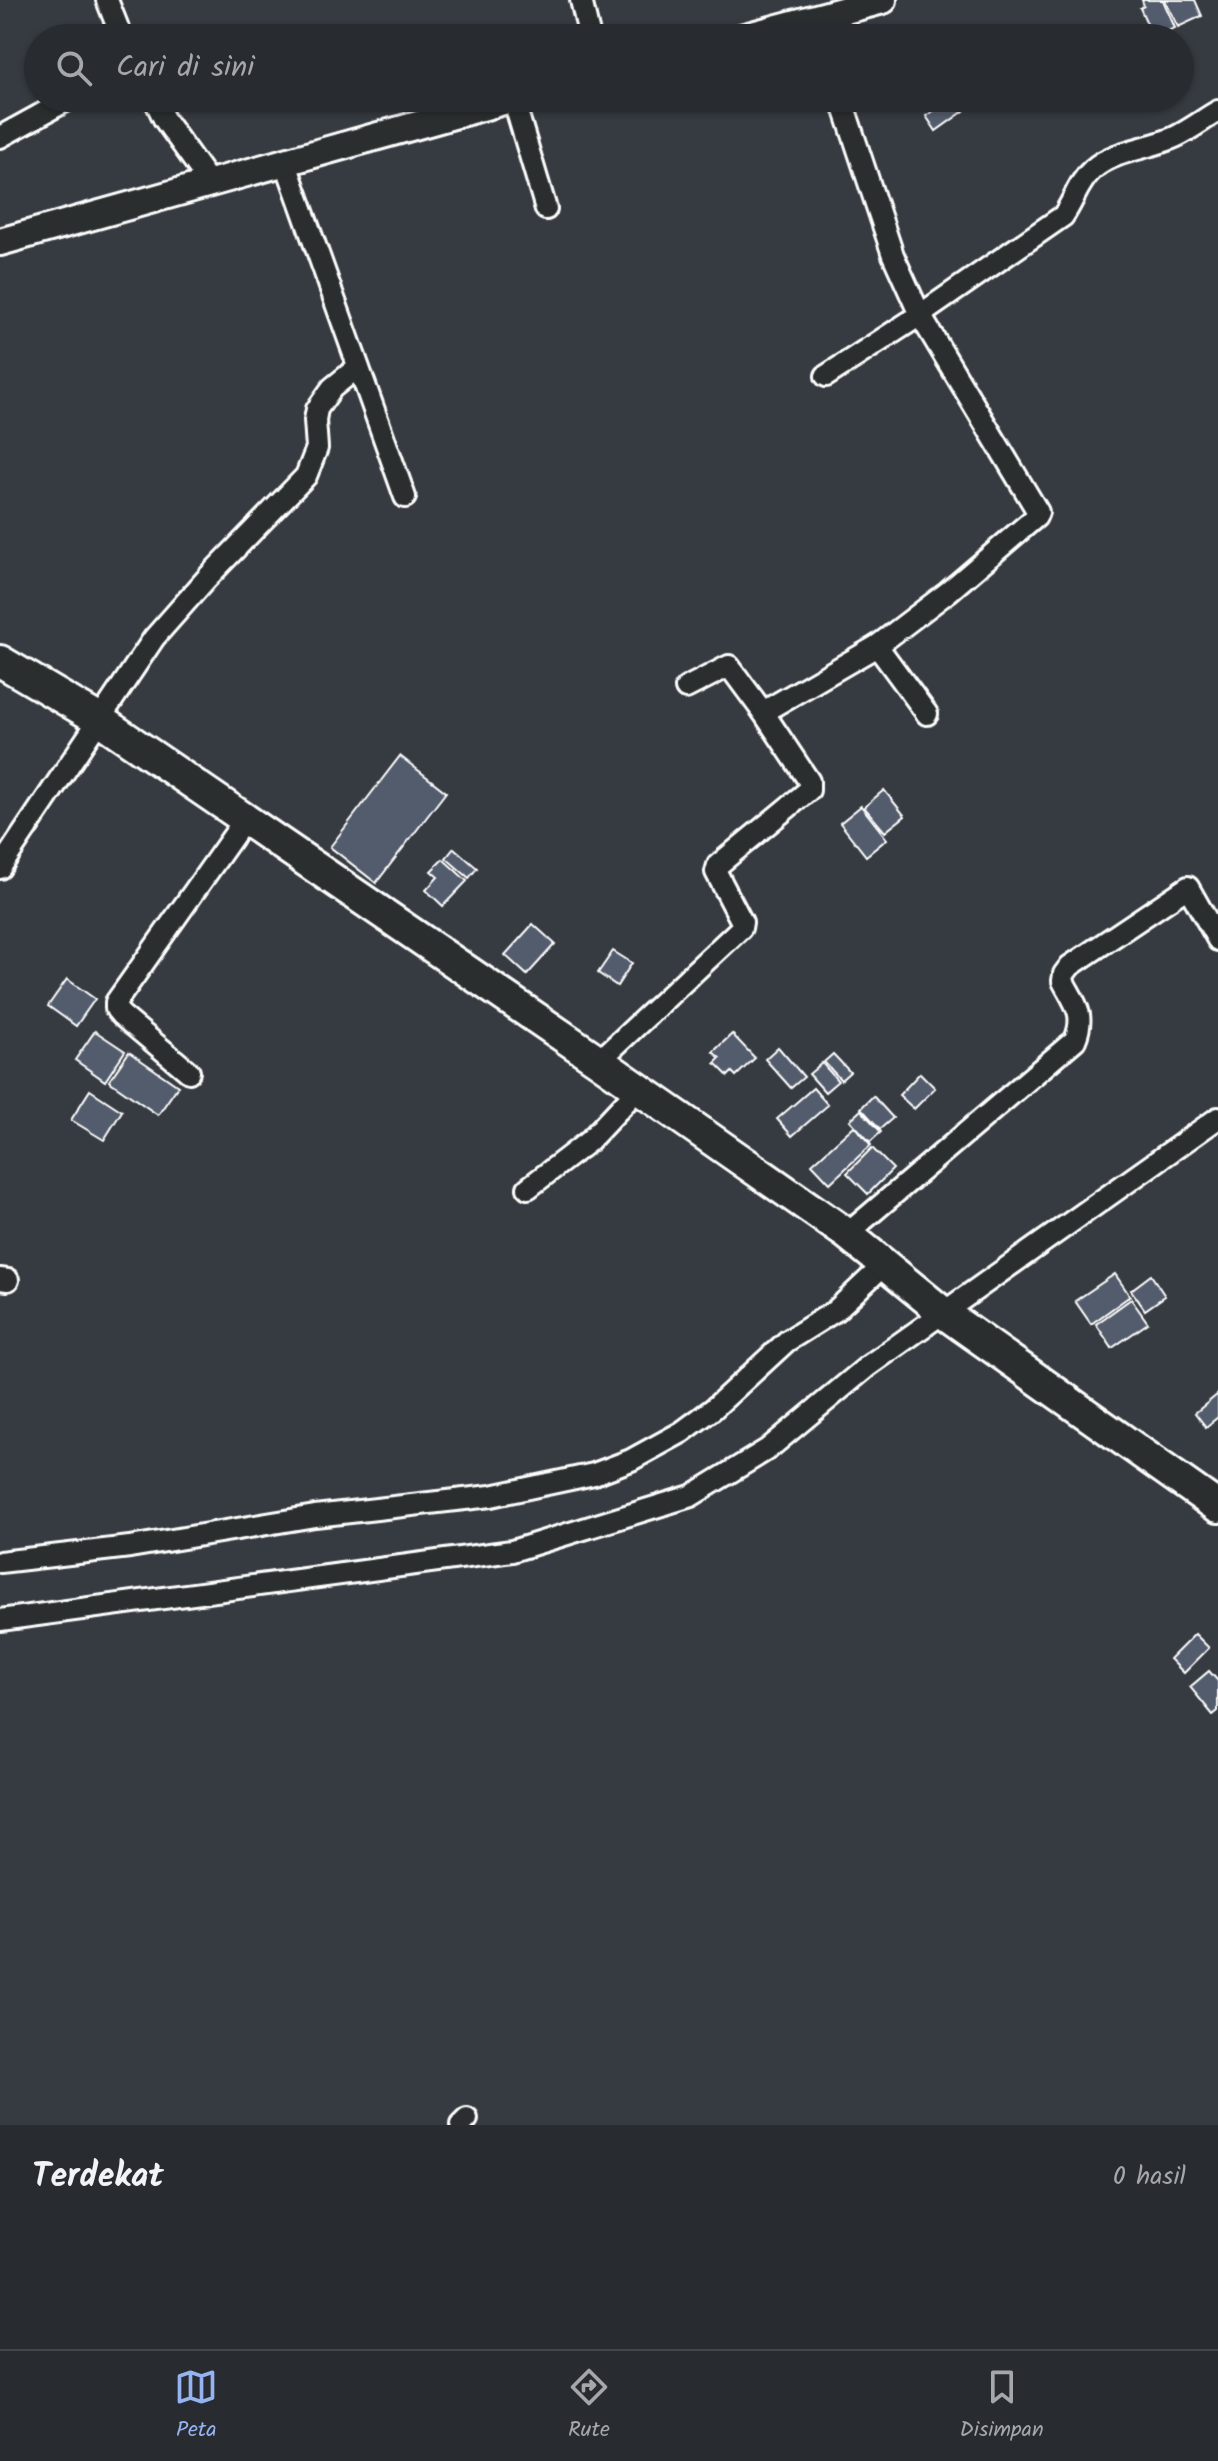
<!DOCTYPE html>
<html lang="id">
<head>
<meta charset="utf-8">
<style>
  body { margin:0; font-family:Kalam,sans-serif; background:#34383d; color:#f1f3f6 }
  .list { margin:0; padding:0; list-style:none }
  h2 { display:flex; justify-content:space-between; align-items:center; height:104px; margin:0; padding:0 32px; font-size:34px }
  h2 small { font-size:26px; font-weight:400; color:#a5a7ab }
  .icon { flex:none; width:44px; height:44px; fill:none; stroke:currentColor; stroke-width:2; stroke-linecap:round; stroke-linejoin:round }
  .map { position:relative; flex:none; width:1218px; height:2125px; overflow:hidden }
  .search { position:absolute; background:#282c31; box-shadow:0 2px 6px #0004; left:24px; right:24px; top:24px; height:88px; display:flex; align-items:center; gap:20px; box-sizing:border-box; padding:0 28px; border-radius:44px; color:#a5a7ab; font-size:30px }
  .sheet { height:224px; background:#282c31 }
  nav { display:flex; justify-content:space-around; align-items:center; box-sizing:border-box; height:112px; border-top:2px solid #44484d; background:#282c31; font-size:22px; color:#a5a7ab }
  nav a { display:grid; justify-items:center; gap:4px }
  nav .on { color:#95b2f1 }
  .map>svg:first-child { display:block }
</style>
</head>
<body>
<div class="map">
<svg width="1218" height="2125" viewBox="0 0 1218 2125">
  <rect width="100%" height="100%" fill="#363b41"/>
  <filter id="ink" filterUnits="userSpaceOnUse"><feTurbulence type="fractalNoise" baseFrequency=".0125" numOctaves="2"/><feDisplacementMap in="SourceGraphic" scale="16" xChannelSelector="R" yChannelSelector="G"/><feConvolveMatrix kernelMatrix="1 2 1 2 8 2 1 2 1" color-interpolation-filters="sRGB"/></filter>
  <g filter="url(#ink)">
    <g fill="#535c6d" stroke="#fff" stroke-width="2">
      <path d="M1142 0H1163L1175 28 1153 37 1140 8 1144 6Z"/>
      <path d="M1165 0H1195L1202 16 1178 27Z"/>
      <path d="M953 98 964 111 936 131 926 116Z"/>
      <path d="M400 756 446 792 376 883 330 847Z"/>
      <path d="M884 790 905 816 885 832 864 807Z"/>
      <path d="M861 806 887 839 866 856 840 823Z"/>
      <path d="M454 848 477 868 469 878 446 858Z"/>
      <path d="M443 859 467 881 443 906 426 890 438 877 431 871Z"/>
      <path d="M533 924 555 944 527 975 505 955Z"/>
      <path d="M613 951 632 963 617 986 598 973Z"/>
      <path d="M67 979 95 999 76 1026 48 1006Z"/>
      <path d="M95 1031 125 1051 105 1081 75 1060Z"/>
      <path d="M732 1034 755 1058 736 1076 732 1072 728 1076 715 1063 720 1058 713 1052Z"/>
      <path d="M778 1047 804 1077 791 1088 765 1059Z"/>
      <path d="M129 1052 178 1086 158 1115 109 1081Z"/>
      <path d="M833 1054 850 1072 841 1080 824 1062Z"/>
      <path d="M822 1063 838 1081 825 1092 809 1074Z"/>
      <path d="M920 1073 935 1088 914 1109 899 1095Z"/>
      <path d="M813 1088 828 1105 792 1136 777 1119Z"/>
      <path d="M90 1090 122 1111 104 1140 71 1120Z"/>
      <path d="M873 1096 893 1118 880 1129 861 1108Z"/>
      <path d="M861 1110 881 1132 870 1142 850 1120Z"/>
      <path d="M854 1126 871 1145 830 1183 812 1164Z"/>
      <path d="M872 1148 893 1169 868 1194 847 1173Z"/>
      <path d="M1115 1274 1130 1296 1091 1324 1075 1301Z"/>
      <path d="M1151 1275 1165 1296 1145 1310 1131 1290Z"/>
      <path d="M1131 1299 1148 1323 1112 1348 1096 1324Z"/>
      <path d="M1218 1394V1417L1206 1427 1195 1413Z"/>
      <path d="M1195 1634 1209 1648 1184 1673 1170 1659Z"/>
      <path d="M1209 1671 1218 1681V1711L1213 1715 1190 1687Z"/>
    </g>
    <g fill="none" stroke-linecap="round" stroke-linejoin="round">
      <defs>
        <g id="minor">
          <path d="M107 0 122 38"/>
          <path d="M581 0 590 38"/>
          <path d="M154 98 164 119 209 182"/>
          <path d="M513 98 546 209"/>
          <path d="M0 137 71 98"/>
          <path d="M285 161 405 497"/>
          <path d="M826 376 920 315 1063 216C1074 201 1078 182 1093 169 1115 150 1149 149 1175 137 1190 130 1204 119 1218 111"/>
          <path d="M877 646 927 714"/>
          <path d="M686 688 729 666 763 712"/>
          <path d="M0 868 154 638 207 578 306 476 317 448 315 420 317 409 332 388 358 367"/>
          <path d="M599 1061 741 928 742 922 716 872 718 865 809 790V781L763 712 877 646 948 592 1036 517 1038 512 920 315 893 255 841 98"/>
          <path d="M189 1072 121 1015 116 1009V1002L246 818"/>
          <path d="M528 1188 589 1141 638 1089"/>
          <path d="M847 1234 1075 1040C1086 1014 1075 1004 1063 981L1064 974 1070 966 1188 887 1218 940"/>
          <path d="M0 1279 8 1280"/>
          <path d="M0 1562 130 1547 315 1516 491 1496 594 1474 631 1460 682 1432 713 1409 787 1341 835 1311 885 1264"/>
          <path d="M0 1620 512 1551 691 1496 768 1449 868 1366 1218 1118"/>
          <path d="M461 2125 467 2119"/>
        </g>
        <g id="major">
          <path d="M741 38 883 0"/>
          <path d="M0 242 514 98"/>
        </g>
        <path id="highway" d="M0 661 100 720 599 1061 847 1234 945 1314 1218 1507"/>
      </defs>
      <use href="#minor" stroke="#fff" stroke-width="26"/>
      <use href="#major" stroke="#fff" stroke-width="32"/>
      <use href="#highway" stroke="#fff" stroke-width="36"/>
      <use href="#minor" stroke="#2a2d2e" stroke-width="20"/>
      <use href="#major" stroke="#2a2d2e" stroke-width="26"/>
      <use href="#highway" stroke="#2a2d2e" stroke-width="30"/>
    </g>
  </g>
</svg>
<div class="search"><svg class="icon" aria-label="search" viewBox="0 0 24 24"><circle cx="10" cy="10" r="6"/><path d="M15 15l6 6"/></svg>Cari di sini</div>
</div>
<section class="sheet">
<h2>Terdekat<small>0 hasil</small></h2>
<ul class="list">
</ul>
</section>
<nav>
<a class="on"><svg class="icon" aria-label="map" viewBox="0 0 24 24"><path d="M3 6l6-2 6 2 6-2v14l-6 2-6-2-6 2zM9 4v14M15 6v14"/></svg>Peta</a>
<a><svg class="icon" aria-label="directions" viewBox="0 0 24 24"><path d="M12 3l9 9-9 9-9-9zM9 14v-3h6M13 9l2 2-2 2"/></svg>Rute</a>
<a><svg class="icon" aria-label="saved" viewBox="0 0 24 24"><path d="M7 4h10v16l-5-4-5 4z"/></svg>Disimpan</a>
</nav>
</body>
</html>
